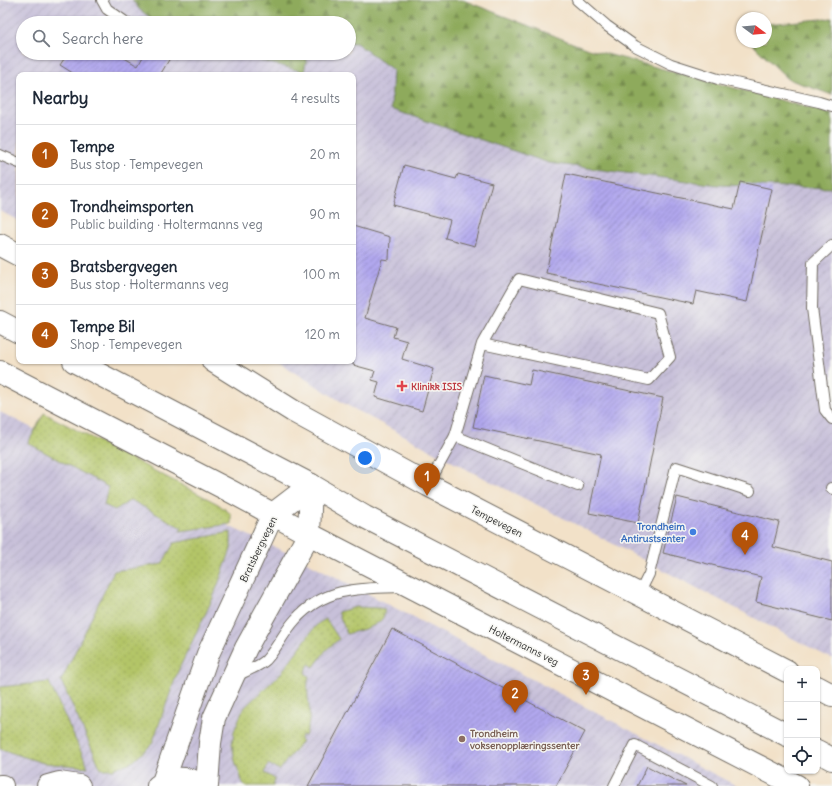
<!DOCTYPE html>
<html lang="en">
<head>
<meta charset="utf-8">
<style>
  body { margin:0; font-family:Delius,sans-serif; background:#f6f6f7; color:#1f2937 }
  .controls { position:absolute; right:12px; bottom:12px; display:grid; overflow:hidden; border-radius:8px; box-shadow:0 1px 3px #0004 }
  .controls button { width:36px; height:36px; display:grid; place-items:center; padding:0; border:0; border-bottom:1px solid #e0e1e3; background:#fff; color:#1f2937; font:20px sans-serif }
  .compass { position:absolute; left:736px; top:12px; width:36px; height:36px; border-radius:50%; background:#fff; box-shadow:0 1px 3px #0004; rotate:106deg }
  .you { position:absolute; left:365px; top:458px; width:14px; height:14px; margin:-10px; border:3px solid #fff; border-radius:50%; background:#1a73e8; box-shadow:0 0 0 6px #1a73e833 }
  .badge { display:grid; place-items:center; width:26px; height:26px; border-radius:50%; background:#b45309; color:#fff; font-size:13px; font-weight:700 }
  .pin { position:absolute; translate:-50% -33px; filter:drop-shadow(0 1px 2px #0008) }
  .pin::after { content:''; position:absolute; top:21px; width:14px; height:12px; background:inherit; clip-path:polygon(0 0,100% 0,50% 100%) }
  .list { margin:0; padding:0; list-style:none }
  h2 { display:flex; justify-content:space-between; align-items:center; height:52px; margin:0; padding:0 16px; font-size:17px }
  h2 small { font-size:13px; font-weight:400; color:#747a83 }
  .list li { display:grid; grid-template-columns:26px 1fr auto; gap:12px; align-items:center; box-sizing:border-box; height:60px; padding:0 16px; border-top:1px solid #e0e1e3 }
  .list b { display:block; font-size:15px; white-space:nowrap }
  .list p { margin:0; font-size:13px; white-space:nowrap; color:#747a83 }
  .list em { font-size:13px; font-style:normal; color:#747a83 }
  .icon { flex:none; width:22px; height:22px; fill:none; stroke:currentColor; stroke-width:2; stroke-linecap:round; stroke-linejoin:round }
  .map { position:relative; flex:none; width:832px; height:786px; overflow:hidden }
  .search { position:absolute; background:#fff; box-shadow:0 1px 3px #0004; left:16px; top:16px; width:340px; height:44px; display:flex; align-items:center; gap:10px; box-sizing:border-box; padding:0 14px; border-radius:22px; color:#747a83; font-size:15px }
  .panel { position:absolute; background:#fff; box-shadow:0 1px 3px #0004; left:16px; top:72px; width:340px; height:292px; border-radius:8px }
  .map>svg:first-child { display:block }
</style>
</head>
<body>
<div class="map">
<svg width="832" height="786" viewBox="0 0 832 786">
  <defs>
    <pattern id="industrial-furrows" width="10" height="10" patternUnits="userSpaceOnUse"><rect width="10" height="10" fill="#c7c0d9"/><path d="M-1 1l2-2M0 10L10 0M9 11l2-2" fill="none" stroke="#aba5ba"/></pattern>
    <pattern id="grass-dots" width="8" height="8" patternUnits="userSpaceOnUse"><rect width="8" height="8" fill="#b3c568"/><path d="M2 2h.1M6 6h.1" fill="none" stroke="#9aa95a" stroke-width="1.8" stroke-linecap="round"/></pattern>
    <pattern id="forest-firs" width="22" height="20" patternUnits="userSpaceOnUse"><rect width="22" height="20" fill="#8eaa5c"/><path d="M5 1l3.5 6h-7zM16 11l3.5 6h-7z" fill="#748b4c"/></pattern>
    <pattern id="building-hatch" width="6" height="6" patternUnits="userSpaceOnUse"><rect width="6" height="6" fill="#b1a7ee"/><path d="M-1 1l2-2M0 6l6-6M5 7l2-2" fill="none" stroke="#9088c1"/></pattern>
  </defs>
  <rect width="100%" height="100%" fill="#f6f6f2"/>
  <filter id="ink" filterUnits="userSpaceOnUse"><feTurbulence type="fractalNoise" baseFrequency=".025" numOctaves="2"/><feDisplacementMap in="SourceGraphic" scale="8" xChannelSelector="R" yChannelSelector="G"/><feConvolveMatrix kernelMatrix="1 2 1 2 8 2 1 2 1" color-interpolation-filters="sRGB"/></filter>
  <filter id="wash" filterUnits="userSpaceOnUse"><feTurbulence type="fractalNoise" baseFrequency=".012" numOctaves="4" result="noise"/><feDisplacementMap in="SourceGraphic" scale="16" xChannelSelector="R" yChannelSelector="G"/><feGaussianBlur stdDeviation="0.9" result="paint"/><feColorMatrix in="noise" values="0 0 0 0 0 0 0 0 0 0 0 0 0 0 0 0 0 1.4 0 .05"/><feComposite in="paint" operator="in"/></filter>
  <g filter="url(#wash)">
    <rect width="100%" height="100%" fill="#f2e1c8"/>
    <g fill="url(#industrial-furrows)">
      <path d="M0 0H132L139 9 157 23H23V53H233L304 72 308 53H349V43H356L393 70 549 163 718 185 832 188V659L579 526 460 466 345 404 277 361H353V75H19V221L0 211Z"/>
      <path d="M0 412 237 530 303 560 737 786H0Z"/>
    </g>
    <g fill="url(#grass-dots)" stroke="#6f784a">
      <path d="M44 413 218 504 231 514V524L180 531 182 528 131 500 115 510 104 505 108 487 28 443Z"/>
      <path d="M231 532V549L226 563 213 598 178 671 152 744 134 761 113 769H101L61 681 114 571 162 564 174 543Z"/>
      <path d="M356 607 379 608 384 609C388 626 359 630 347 634L338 612Z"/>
      <path d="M326 619 339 639 326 650 314 667 309 664 305 673 309 676C304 698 315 712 305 736L302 735 300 740 302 741C296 751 286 759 280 770L268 764 265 773 275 779 273 786H244L235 761 232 744 234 731 241 714 245 707 281 673 314 628 319 623Z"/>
      <path d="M49 682 88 767 43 763 0 749V687Z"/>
    </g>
    <g fill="url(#forest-firs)" stroke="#5c6a44">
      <path d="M132 0H463L588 49 832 114V188L718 185 549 163 391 109 393 70 356 43H349V23H157L139 9Z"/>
      <path d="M832 18V95L788 79 750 42H766V24Z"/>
      <path d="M233 53H308L304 72Z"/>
    </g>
    <g id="blocks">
      <g fill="url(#building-hatch)">
        <path d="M68 53H116L138 66 145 53H173L160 75H76L60 65Z"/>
        <path d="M404 165 456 179 458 174 492 183 475 246 445 238 450 220 393 205Z"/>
        <path d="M566 174 734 209 740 182 772 189 747 302 696 291 693 304 546 273Z"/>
        <path d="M353 226 390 237 389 260 382 259 365 318 396 327 393 337 407 341 402 359 434 369 422 411 375 397 379 382 372 380 375 371 353 365Z"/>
        <path d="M532 370 663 398 638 523 589 513 601 454 473 427 484 375 529 385Z"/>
        <path d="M677 497 779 522 773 547 832 562V621L756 602 761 577 663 553Z"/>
        <path d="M392 629 585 732 556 786H308Z"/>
        <path d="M647 766 686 786H637Z"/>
      </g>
    </g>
  </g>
  <g filter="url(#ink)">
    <use href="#blocks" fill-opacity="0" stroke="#716b62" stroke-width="1"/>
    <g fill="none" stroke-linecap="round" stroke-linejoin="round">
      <defs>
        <g id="lane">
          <path d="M102 0 107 9 127 23"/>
          <path d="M577 0 607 26 635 46 671 64 718 79 819 102 832 106"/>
          <path d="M0 155 19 163"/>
          <path d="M832 245 813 263 812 308 825 410 832 419"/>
          <path d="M455 436 578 486"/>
          <path d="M428 485 455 436 482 344 649 380 670 357 658 313 519 279 482 344"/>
          <path d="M831 488 832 489"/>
          <path d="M639 594 649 574 676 467 750 491"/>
          <path d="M236 676C244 672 260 666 266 660 277 648 284 632 295 620 324 587 361 588 401 587"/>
          <path d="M614 786 635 745 712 786"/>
        </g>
        <g id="secondary">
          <path d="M0 245 19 255"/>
          <path d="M213 361 293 411 428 485 787 671"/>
          <path d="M817 687 832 695"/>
          <path d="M163 782 208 654 273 514 311 485"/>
          <path d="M0 786H2"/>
          <path d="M48 786 59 783 79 786"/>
          <path d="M158 786C171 777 189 776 202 786"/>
          <path d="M207 786 210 743 214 718 246 648 309 534 311 485"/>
        </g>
        <g id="primary">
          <path d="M0 322 19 332"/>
          <path d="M74 361 311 485 365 517 787 735"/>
          <path d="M0 372 232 492 309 534 797 786"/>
          <path d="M817 751 832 759"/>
        </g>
      </defs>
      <use href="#lane" stroke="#716b62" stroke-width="12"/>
      <use href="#secondary" stroke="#716b62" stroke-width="24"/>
      <use href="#primary" stroke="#716b62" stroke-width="24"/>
      <use href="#lane" stroke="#fff" stroke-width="10"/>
      <use href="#secondary" stroke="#fff" stroke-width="22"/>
      <use href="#primary" stroke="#fff" stroke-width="22"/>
    </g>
  </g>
  <path fill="#e0444e" stroke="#f6f6f2" stroke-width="1.5" d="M400 380h4v4h4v4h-4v4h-4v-4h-4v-4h4z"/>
  <circle fill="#3f7fe0" stroke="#f6f6f2" stroke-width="1.5" cx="693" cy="532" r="4"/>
  <circle fill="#8d6e63" stroke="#f6f6f2" stroke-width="1.5" cx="462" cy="739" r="4"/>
  <g text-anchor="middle" stroke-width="3" stroke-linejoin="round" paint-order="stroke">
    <g font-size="10" font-weight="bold" fill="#be3a42" stroke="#f6f6f2" text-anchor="start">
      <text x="411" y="390">Klinikk ISIS</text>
    </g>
    <g font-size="10" fill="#2b2b2b" stroke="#f6f6f2">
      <text transform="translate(497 521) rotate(27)" y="4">Tempevegen</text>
      <text transform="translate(258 549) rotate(-64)" y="4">Bratsbergvegen</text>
      <text transform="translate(524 645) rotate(27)" y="4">Holtermanns veg</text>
    </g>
    <g font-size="10" font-weight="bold" fill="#366cbe" stroke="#f6f6f2" text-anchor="end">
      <text x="685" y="530">Trondheim<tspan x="685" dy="12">Antirustsenter</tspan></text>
    </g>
    <g font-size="10" font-weight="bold" fill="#785e54" stroke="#f6f6f2" text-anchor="start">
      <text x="470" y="737">Trondheim<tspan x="470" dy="12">voksenopplæringssenter</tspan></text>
    </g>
  </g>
</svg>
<div class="controls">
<button>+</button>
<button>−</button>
<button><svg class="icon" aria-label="locate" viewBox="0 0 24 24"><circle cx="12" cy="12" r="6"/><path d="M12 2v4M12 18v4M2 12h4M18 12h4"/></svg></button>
</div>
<svg class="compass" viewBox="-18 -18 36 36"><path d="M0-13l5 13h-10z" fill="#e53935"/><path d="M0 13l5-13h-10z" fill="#747a83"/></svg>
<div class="you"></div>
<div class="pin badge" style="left:427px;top:496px">1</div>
<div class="pin badge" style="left:515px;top:713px">2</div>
<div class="pin badge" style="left:586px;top:695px">3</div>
<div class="pin badge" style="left:745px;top:555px">4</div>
<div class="search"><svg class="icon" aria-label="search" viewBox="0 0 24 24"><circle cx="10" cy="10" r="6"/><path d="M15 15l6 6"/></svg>Search here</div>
<section class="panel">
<h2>Nearby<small>4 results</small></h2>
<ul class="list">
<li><span class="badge">1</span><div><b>Tempe</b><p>Bus stop · Tempevegen</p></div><em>20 m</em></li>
<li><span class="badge">2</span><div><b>Trondheimsporten</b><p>Public building · Holtermanns veg</p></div><em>90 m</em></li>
<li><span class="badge">3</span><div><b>Bratsbergvegen</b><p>Bus stop · Holtermanns veg</p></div><em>100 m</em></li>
<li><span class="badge">4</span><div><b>Tempe Bil</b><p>Shop · Tempevegen</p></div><em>120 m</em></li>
</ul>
</section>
</div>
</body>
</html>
